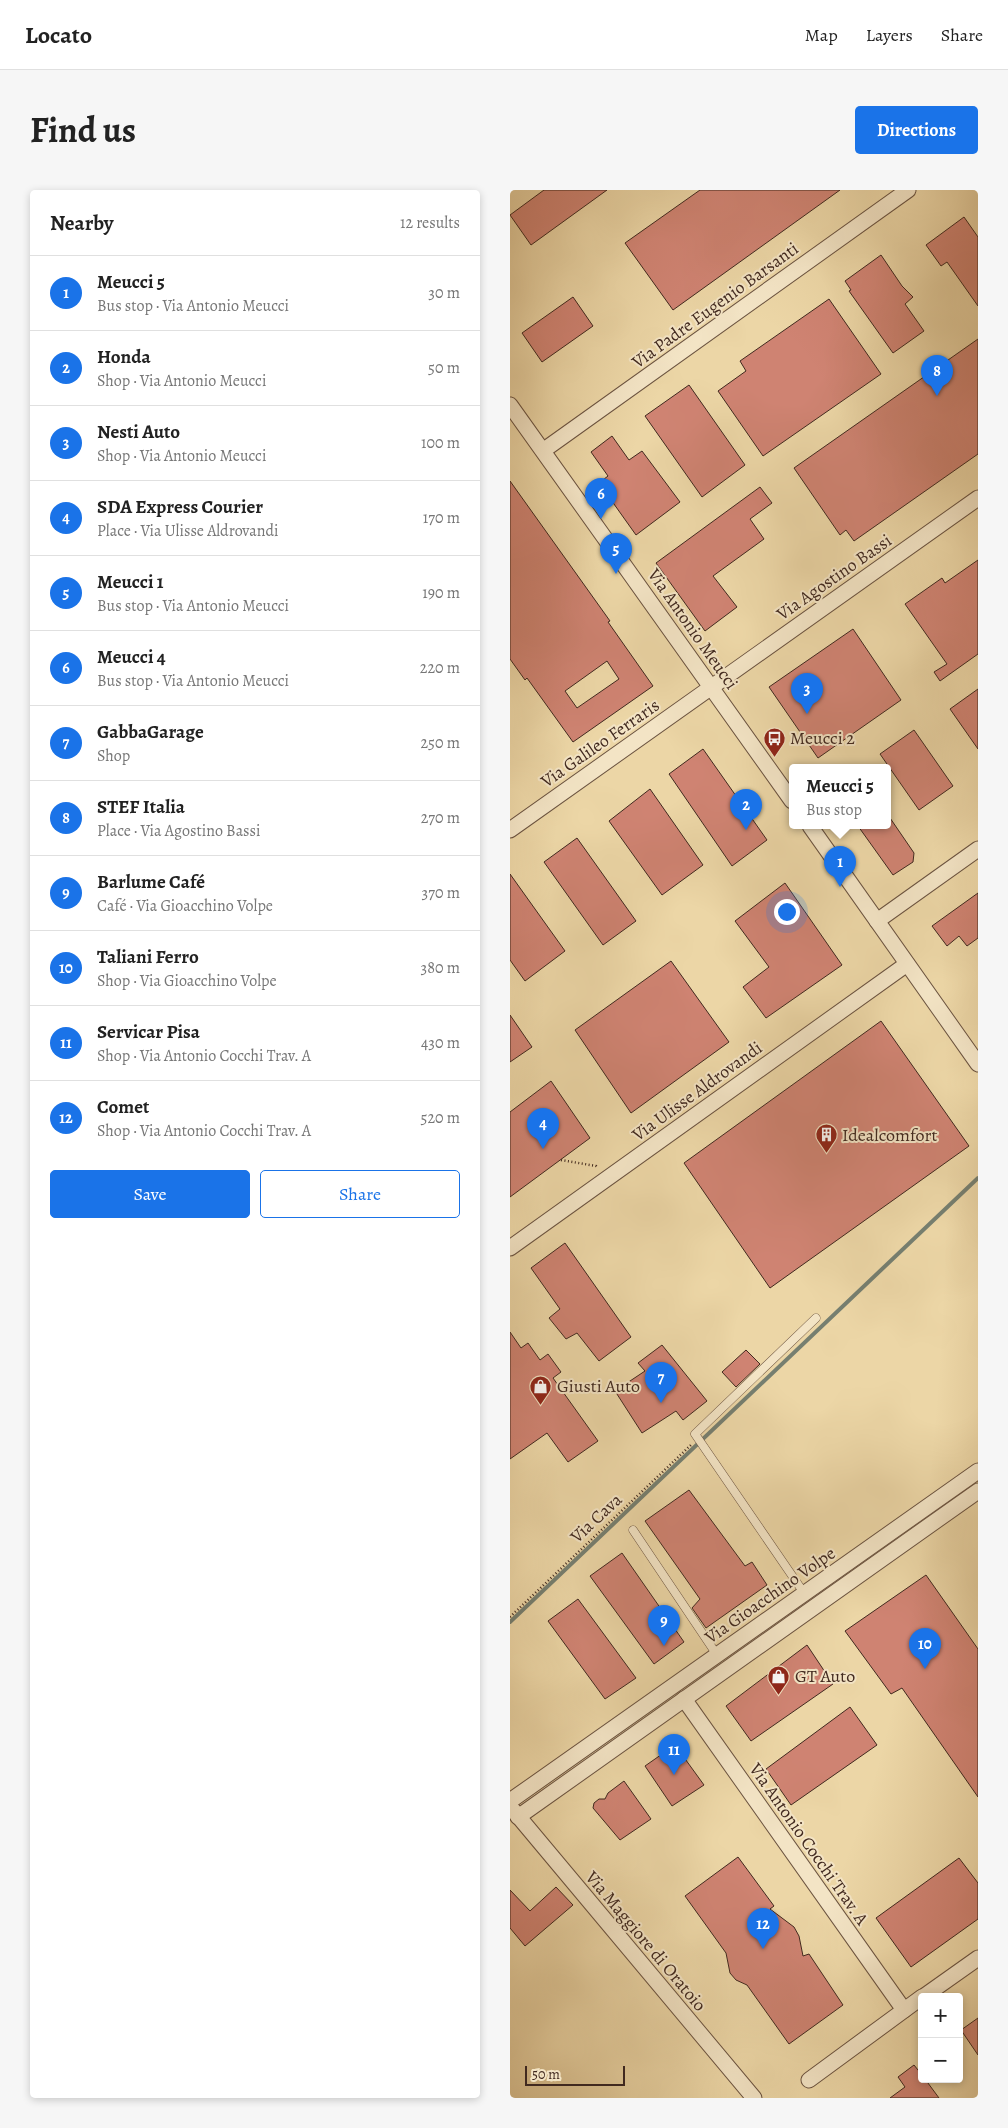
<!DOCTYPE html>
<html lang="en">
<head>
<meta charset="utf-8">
<style>
  body { margin:0; font-family:Alegreya,serif; background:#f6f6f6; color:#222 }
  .controls { position:absolute; right:15px; bottom:15px; display:grid; overflow:hidden; border-radius:5px; box-shadow:0 2px 8px #0003 }
  .controls button { width:45px; height:45px; display:grid; place-items:center; padding:0; border:0; border-bottom:1px solid #e0e0e0; background:#fff; color:#222; font:25px sans-serif }
  .scale { position:absolute; left:15px; bottom:12px; width:100px; box-sizing:border-box; padding-left:5px; border:2px solid #41291f; border-top:0; font-size:14px; line-height:18px; white-space:nowrap; color:#41291f; -webkit-text-stroke:4px #f3e4c5; paint-order:stroke }
  .you { position:absolute; left:276px; top:721px; width:18px; height:18px; margin:-12px; border:4px solid #fff; border-radius:50%; background:#1a73e8; box-shadow:0 0 0 8px #1a73e833 }
  .badge { display:grid; place-items:center; width:32px; height:32px; border-radius:50%; background:#1a73e8; color:#fff; font-size:16px; font-weight:700 }
  .pin { position:absolute; translate:-50% -41px; filter:drop-shadow(0 1px 2px #0008) }
  .pin::after { content:''; position:absolute; top:26px; width:18px; height:15px; background:inherit; clip-path:polygon(0 0,100% 0,50% 100%) }
  .popup { position:absolute; left:279px; top:574px; width:102px; height:65px; box-sizing:border-box; display:grid; place-content:center; border-radius:5px; background:#fff; filter:drop-shadow(0 1px 4px #0005); font-size:16px; white-space:nowrap; color:#767676 }
  .popup b { font-size:19px; color:#222 }
  .popup::after { content:''; position:absolute; left:50%; top:100%; margin-left:-10px; border:10px solid transparent; border-top-color:#fff }
  .list { margin:0; padding:0; list-style:none }
  h2 { display:flex; justify-content:space-between; align-items:center; height:65px; margin:0; padding:0 20px; font-size:21px }
  h2 small { font-size:16px; font-weight:400; color:#767676 }
  .list li { display:grid; grid-template-columns:32px 1fr auto; gap:15px; align-items:center; box-sizing:border-box; height:75px; padding:0 20px; border-top:1px solid #e0e0e0 }
  .list b { display:block; font-size:19px; white-space:nowrap }
  .list p { margin:0; font-size:16px; white-space:nowrap; color:#767676 }
  .list em { font-size:16px; font-style:normal; color:#767676 }
  .actions { display:flex; gap:10px; padding:15px 20px }
  .actions a { flex:1; padding:11px 0; border:1px solid #1a73e8; border-radius:5px; text-align:center; font-size:18px; color:#1a73e8 }
  .actions .main { background:#1a73e8; color:#fff }
  .map { position:relative; flex:none; width:468px; height:1908px; overflow:hidden; border-radius:5px }
  header { display:flex; align-items:center; gap:30px; box-sizing:border-box; height:70px; padding:0 25px; background:#fff; border-bottom:1px solid #e0e0e0 }
  header strong { font-size:24px }
  nav { display:flex; gap:28px; margin-inline-start:auto; font-size:18px }
  .intro { display:flex; align-items:center; justify-content:space-between; box-sizing:border-box; height:120px; padding:0 30px }
  h1 { margin:0; font-size:35px }
  .button { padding:12px 22px; border-radius:5px; background:#1a73e8; color:#fff; font-size:18px; font-weight:700 }
  main { display:flex; gap:30px; padding:0 30px }
  aside { flex:1; background:#fff; border-radius:5px; box-shadow:0 2px 8px #0003 }
  .map>svg:first-child { display:block }
</style>
</head>
<body>
<header>
<strong>Locato</strong>
<nav><a>Map</a><a>Layers</a><a>Share</a></nav>
</header>
<div class="intro"><h1>Find us</h1><a class="button">Directions</a></div>
<main>
<aside>
<h2>Nearby<small>12 results</small></h2>
<ul class="list">
<li><span class="badge">1</span><div><b>Meucci 5</b><p>Bus stop · Via Antonio Meucci</p></div><em>30 m</em></li>
<li><span class="badge">2</span><div><b>Honda</b><p>Shop · Via Antonio Meucci</p></div><em>50 m</em></li>
<li><span class="badge">3</span><div><b>Nesti Auto</b><p>Shop · Via Antonio Meucci</p></div><em>100 m</em></li>
<li><span class="badge">4</span><div><b>SDA Express Courier</b><p>Place · Via Ulisse Aldrovandi</p></div><em>170 m</em></li>
<li><span class="badge">5</span><div><b>Meucci 1</b><p>Bus stop · Via Antonio Meucci</p></div><em>190 m</em></li>
<li><span class="badge">6</span><div><b>Meucci 4</b><p>Bus stop · Via Antonio Meucci</p></div><em>220 m</em></li>
<li><span class="badge">7</span><div><b>GabbaGarage</b><p>Shop</p></div><em>250 m</em></li>
<li><span class="badge">8</span><div><b>STEF Italia</b><p>Place · Via Agostino Bassi</p></div><em>270 m</em></li>
<li><span class="badge">9</span><div><b>Barlume Café</b><p>Café · Via Gioacchino Volpe</p></div><em>370 m</em></li>
<li><span class="badge">10</span><div><b>Taliani Ferro</b><p>Shop · Via Gioacchino Volpe</p></div><em>380 m</em></li>
<li><span class="badge">11</span><div><b>Servicar Pisa</b><p>Shop · Via Antonio Cocchi Trav. A</p></div><em>430 m</em></li>
<li><span class="badge">12</span><div><b>Comet</b><p>Shop · Via Antonio Cocchi Trav. A</p></div><em>520 m</em></li>
</ul>
<div class="actions"><a class="main">Save</a><a>Share</a></div>
</aside>
<div class="map">
<svg width="468" height="1908" viewBox="0 0 468 1908">
  <rect width="100%" height="100%" fill="#ecd6a6"/>
  <filter id="stains"><feTurbulence type="fractalNoise" baseFrequency=".004" numOctaves="4"/><feColorMatrix values="0 0 0 0 .2 0 0 0 0 .09 0 0 0 0 .02 0 0 0 .5 -.17"/></filter>
  <radialGradient id="worn" r=".72"><stop offset=".6" stop-color="#630" stop-opacity="0"/><stop offset="1" stop-color="#630" stop-opacity=".3"/></radialGradient>
  <g fill="none" stroke-linecap="round" stroke-linejoin="round">
    <path stroke="#767f70" stroke-width="4" d="M0 1432 468 988"/>
  </g>
  <g fill="#cf8372" stroke="#41291f" fill-rule="evenodd">
    <path d="M34 0H97L21 55 0 25Z"/>
    <path d="M190 0H330L163 120 115 53Z"/>
    <path d="M454 27 468 47V116L437 72 431 76 416 55Z"/>
    <path d="M371 65 392 96 403 107 395 114 414 141 383 163 339 101 341 100 335 91Z"/>
    <path d="M63 107 83 136 32 172 12 143Z"/>
    <path d="M319 109 371 184 253 266 208 201 236 181 230 171Z"/>
    <path d="M468 149V264L344 351 336 340 330 345 284 278Z"/>
    <path d="M179 195 235 275 192 307 135 226Z"/>
    <path d="M102 246 119 270 132 261 170 312 126 345 89 293 98 286 81 262Z"/>
    <path d="M0 291 100 431 98 432 143 496 63 552 17 488 15 490 0 469ZM97 471 109 489 67 518 55 501Z"/>
    <path d="M250 297 262 313 240 329 254 349 203 386 227 417 195 441 146 373Z"/>
    <path d="M468 370V464L430 491 424 482 437 474 395 414 432 388 435 393Z"/>
    <path d="M343 439 391 510 308 568 259 497Z"/>
    <path d="M468 499V559L440 519Z"/>
    <path d="M404 540 443 596 409 620 370 564Z"/>
    <path d="M193 559 257 650 222 676 159 584Z"/>
    <path d="M140 599 193 675 152 705 99 631Z"/>
    <path d="M378 625 404 663 403 672 383 685 348 636H378Z"/>
    <path d="M67 648 126 731 93 755 34 672Z"/>
    <path d="M0 684 55 761 15 791 0 770Z"/>
    <path d="M275 693 332 775 256 828 233 797 259 777 225 731Z"/>
    <path d="M468 703V748L457 756 449 746 437 756 422 736Z"/>
    <path d="M161 771 219 852 121 923 65 840Z"/>
    <path d="M0 825 22 857 0 872Z"/>
    <path d="M371 831 459 956 260 1098 174 973Z"/>
    <path d="M41 891 80 948 0 1007V922Z"/>
    <path d="M55 1053 121 1147 89 1171 67 1143 56 1149 39 1128 50 1119 21 1078Z"/>
    <path d="M0 1142 11 1158 18 1153 30 1170 38 1164 51 1182 43 1188 88 1251 58 1272 37 1243 0 1269Z"/>
    <path d="M152 1155 197 1211 173 1230 166 1221 132 1243 105 1201 135 1181 128 1173Z"/>
    <path d="M236 1160 250 1174 226 1197 212 1182Z"/>
    <path d="M179 1300 235 1376 242 1372 257 1395 196 1438 182 1418 190 1409 135 1331Z"/>
    <path d="M112 1363 174 1452 144 1474 80 1386Z"/>
    <path d="M416 1385 468 1459V1607L392 1498 381 1504 335 1441Z"/>
    <path d="M68 1409 126 1488 95 1509 38 1431Z"/>
    <path d="M297 1455 323 1494 241 1551 216 1516Z"/>
    <path d="M340 1517 367 1555 281 1615 256 1579Z"/>
    <path d="M165 1555 194 1595 162 1616 135 1576Z"/>
    <path d="M114 1591 141 1629 110 1650 83 1618 84 1613 89 1609H95L98 1603Z"/>
    <path d="M228 1667 264 1716 260 1719 284 1737 289 1746 293 1766 299 1764 333 1815 279 1854 237 1795 226 1790 220 1783 216 1763 175 1706Z"/>
    <path d="M449 1668 468 1693V1729L401 1777 366 1728Z"/>
    <path d="M46 1697 63 1715 15 1756 0 1738V1700L20 1721Z"/>
    <path d="M468 1828V1865L451 1840Z"/>
    <path d="M404 1875 412 1885V1889H415L429 1908H380L395 1897 388 1887Z"/>
  </g>
  <g fill="none" stroke-linecap="round" stroke-linejoin="round">
    <defs>
      <g id="lane">
        <path d="M123 1340 207 1465"/>
        <path d="M294 1403 185 1244 306 1128"/>
      </g>
      <g id="street">
        <path d="M0 215 282 611"/>
        <path d="M34 260 398 0"/>
        <path d="M300 636 468 874"/>
        <path d="M0 640 468 308"/>
        <path d="M367 731 468 659"/>
        <path d="M0 1058 397 774"/>
        <path d="M174 1509 394 1820"/>
        <path d="M0 1611 468 1281"/>
        <path d="M3 1620 244 1908"/>
        <path d="M8 1627 468 1301"/>
        <path d="M413 1807 468 1768"/>
        <path d="M299 1890 412 1807"/>
      </g>
    </defs>
    <use href="#lane" stroke="#6c5441" stroke-width="9"/>
    <use href="#street" stroke="#6c5441" stroke-width="17"/>
    <g stroke="#41291f" stroke-width="2.5" stroke-dasharray="1 2.5" stroke-linecap="butt">
      <path d="M51 970 86 976 87 978"/>
      <path d="M0 1427 182 1254"/>
    </g>
    <use href="#lane" stroke="#f3e4c5" stroke-width="8"/>
    <use href="#street" stroke="#f3e4c5" stroke-width="15"/>
  </g>
  <defs>
    <symbol id="bus-pin" viewBox="-11 -11 22 30"><path d="M0 17L-7.5 6A9.5 9.5 0 1 1 7.5 6Z" fill="#8f2418" stroke="#f3e4c5"/><path d="M-5-6H5V4H4V6H2V4H-2V6H-4V4H-5ZM-3.5-4V0h7V-4ZM-3.5 1.2v1.5H-2V1.2ZM2 1.2v1.5H3.5V1.2Z" fill="#fff"/></symbol>
    <symbol id="building-pin" viewBox="-11 -11 22 30"><path d="M0 17L-7.5 6A9.5 9.5 0 1 1 7.5 6Z" fill="#8f2418" stroke="#f3e4c5"/><path d="M-4-6H4V6H1V3H-1V6H-4ZM-2.5-4.3h1.7v1.8h-1.7ZM.8-4.3h1.7v1.8H.8ZM-2.5-1h1.7V.8h-1.7ZM.8-1h1.7V.8H.8Z" fill="#fff"/></symbol>
    <symbol id="shop-pin" viewBox="-11 -11 22 30"><path d="M0 17L-7.5 6A9.5 9.5 0 1 1 7.5 6Z" fill="#8f2418" stroke="#f3e4c5"/><path d="M-5-2.5h2.3a2.7 3.5 0 0 1 5.4 0H5L5.5 6h-11ZM-1.5-2.5h3a1.5 2.3 0 0 0-3 0Z" fill="#fff"/></symbol>
  </defs>
  <g fill-rule="evenodd">
    <use href="#bus-pin" x="252" y="536" width="25" height="34"/>
    <use href="#building-pin" x="304" y="932" width="25" height="34"/>
    <use href="#shop-pin" x="18" y="1184" width="25" height="34"/>
    <use href="#shop-pin" x="256" y="1474" width="25" height="34"/>
  </g>
  <g text-anchor="middle" stroke-width="4" stroke-linejoin="round" paint-order="stroke">
    <g font-size="18" fill="#41291f" stroke="#f3e4c5">
      <text transform="translate(205 115) rotate(-36)" y="6">Via Padre Eugenio Barsanti</text>
      <text transform="translate(324 387) rotate(-35)" y="6">Via Agostino Bassi</text>
      <text transform="translate(183 439) rotate(55)" y="6">Via Antonio Meucci</text>
      <text transform="translate(90 553) rotate(-35)" y="6">Via Galileo Ferraris</text>
      <text transform="translate(187 901) rotate(-36)" y="6">Via Ulisse Aldrovandi</text>
      <text transform="translate(86 1328) rotate(-43)" y="6">Via Cava</text>
      <text transform="translate(260 1405) rotate(-35)" y="6">Via Gioacchino Volpe</text>
      <text transform="translate(299 1654) rotate(55)" y="6">Via Antonio Cocchi Trav. A</text>
      <text transform="translate(136 1751) rotate(50)" y="6">Via Maggiore di Oratoio</text>
    </g>
    <g font-size="18" fill="#41291f" stroke="#f3e4c5" text-anchor="start">
      <text x="280" y="554">Meucci 2</text>
      <text x="332" y="951">Idealcomfort</text>
      <text x="47" y="1202">Giusti Auto</text>
      <text x="285" y="1492">GT Auto</text>
    </g>
  </g>
  <rect width="100%" height="100%" filter="url(#stains)"/>
  <rect width="100%" height="100%" fill="url(#worn)"/>
</svg>
<div class="controls">
<button>+</button>
<button>−</button>
</div>
<div class="scale">50 m</div>
<div class="you"></div>
<div class="pin badge" style="left:330px;top:697px">1</div>
<div class="popup"><b>Meucci 5</b>Bus stop</div>
<div class="pin badge" style="left:236px;top:640px">2</div>
<div class="pin badge" style="left:297px;top:524px">3</div>
<div class="pin badge" style="left:33px;top:959px">4</div>
<div class="pin badge" style="left:106px;top:384px">5</div>
<div class="pin badge" style="left:91px;top:329px">6</div>
<div class="pin badge" style="left:151px;top:1213px">7</div>
<div class="pin badge" style="left:427px;top:206px">8</div>
<div class="pin badge" style="left:154px;top:1456px">9</div>
<div class="pin badge" style="left:415px;top:1479px">10</div>
<div class="pin badge" style="left:164px;top:1585px">11</div>
<div class="pin badge" style="left:253px;top:1759px">12</div>
</div>
</main>
</body>
</html>
